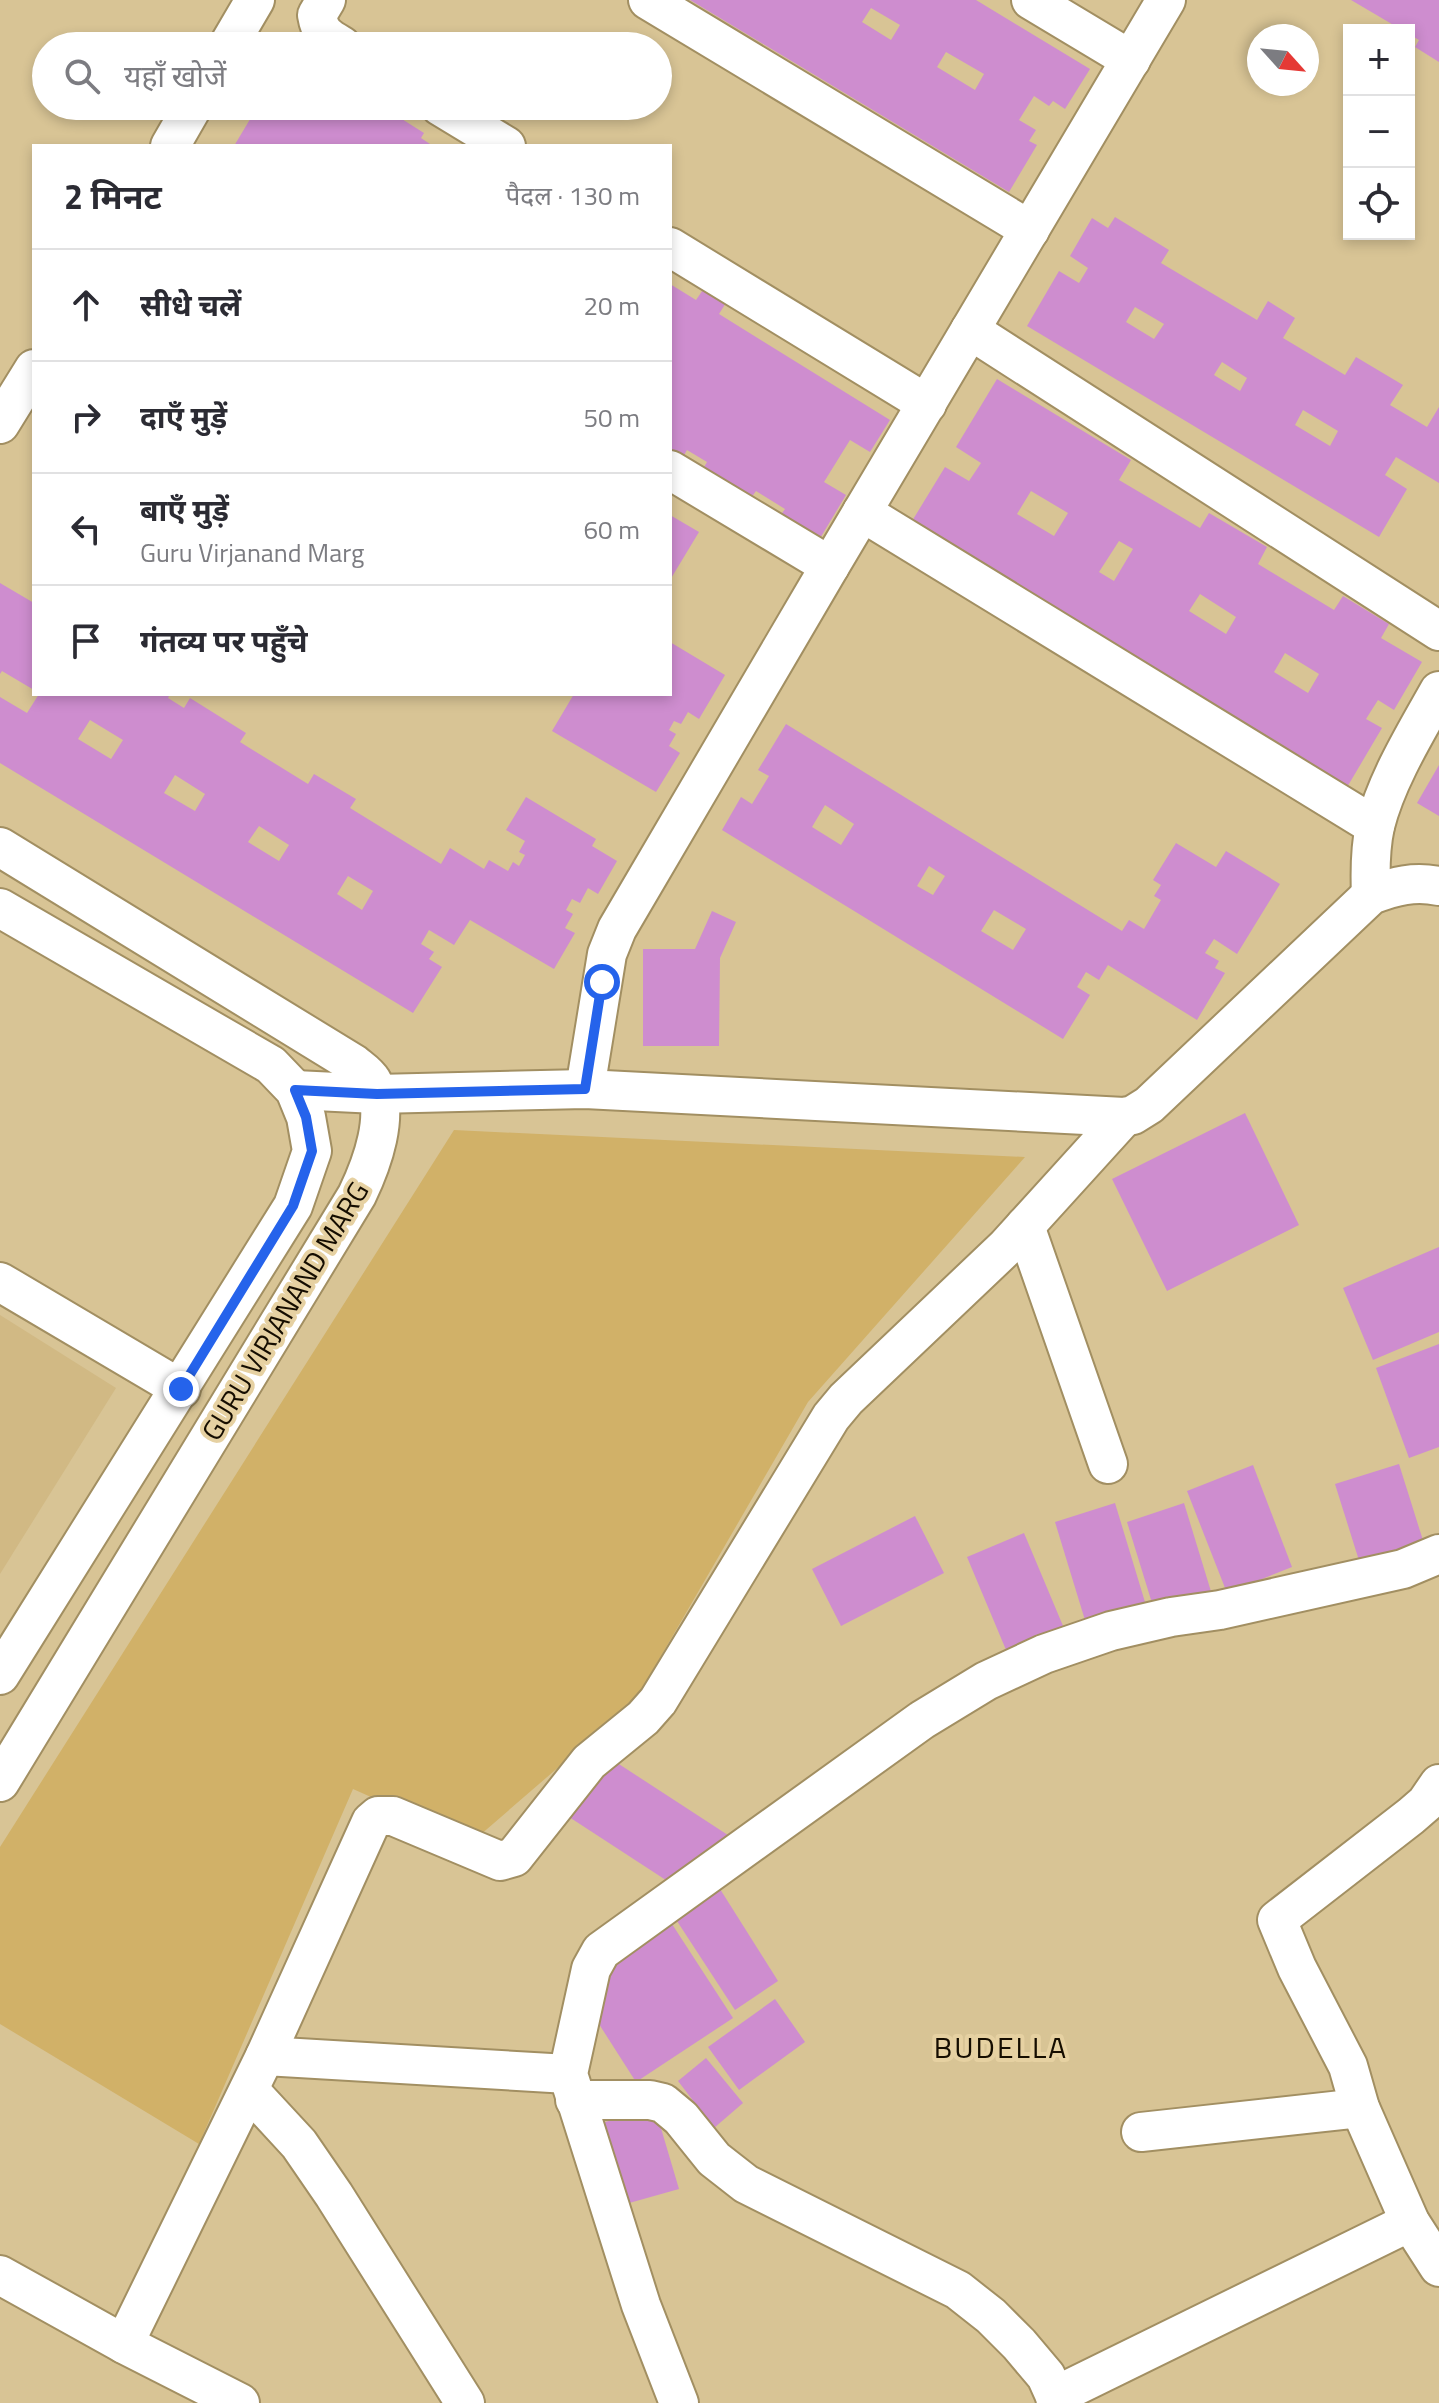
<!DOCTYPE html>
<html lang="hi">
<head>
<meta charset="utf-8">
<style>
  body { margin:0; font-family:"Titillium Web","Noto Sans Devanagari",sans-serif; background:#f2f2f3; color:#2b2b33 }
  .controls { position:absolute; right:24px; top:24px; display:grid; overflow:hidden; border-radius:0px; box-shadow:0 4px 12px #0003 }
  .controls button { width:72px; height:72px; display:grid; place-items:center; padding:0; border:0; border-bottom:2px solid #e1e1e2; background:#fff; color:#2b2b33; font:40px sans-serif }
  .compass { position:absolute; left:1247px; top:24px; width:72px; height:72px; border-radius:50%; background:#fff; box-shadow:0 4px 12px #0003; rotate:117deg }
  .stop { position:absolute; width:24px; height:24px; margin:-18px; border:6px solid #2563eb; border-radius:50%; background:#fff }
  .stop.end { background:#2563eb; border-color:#fff; box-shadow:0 2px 8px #0008 }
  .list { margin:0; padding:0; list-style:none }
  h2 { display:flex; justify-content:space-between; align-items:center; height:104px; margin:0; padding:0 32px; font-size:34px }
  h2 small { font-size:26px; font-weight:400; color:#7c7c81 }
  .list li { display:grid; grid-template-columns:52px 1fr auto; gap:24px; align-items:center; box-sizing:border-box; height:112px; padding:0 32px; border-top:2px solid #e1e1e2 }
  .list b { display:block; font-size:30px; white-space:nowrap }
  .list p { margin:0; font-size:26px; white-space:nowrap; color:#7c7c81 }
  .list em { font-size:26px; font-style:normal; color:#7c7c81 }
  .icon { flex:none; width:44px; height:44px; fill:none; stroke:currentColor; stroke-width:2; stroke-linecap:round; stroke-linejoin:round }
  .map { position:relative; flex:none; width:1439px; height:2403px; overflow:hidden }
  .search { position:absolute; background:#fff; box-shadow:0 4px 12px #0003; left:32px; top:32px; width:640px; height:88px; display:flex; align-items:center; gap:20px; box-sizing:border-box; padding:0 28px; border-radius:44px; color:#7c7c81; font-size:30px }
  .panel { position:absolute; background:#fff; box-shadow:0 4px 12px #0003; left:32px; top:144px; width:640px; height:552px; border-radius:0px }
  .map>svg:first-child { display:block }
</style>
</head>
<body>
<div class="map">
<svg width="1439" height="2403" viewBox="0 0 1439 2403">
  <rect width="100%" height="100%" fill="#d8c495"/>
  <path fill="#d1b984" d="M0 1315 116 1388 0 1574Z"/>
  <path fill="#d1b168" d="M454 1130 1025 1157 808 1402 635 1701 472 1842 353 1789 199 2144 0 2024V1847Z"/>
  <g fill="#ce8dcf" fill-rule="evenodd">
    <path d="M690 0H976L1090 69 1065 109 1053 101 1049 106 1034 96 1019 120 1036 130 1029 141 1037 145 1009 192ZM871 8 900 25 891 40 862 22ZM946 52 984 74 975 90 937 67Z"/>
    <path d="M1351 0H1439V62L1415 47 1419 40 1409 34V30H1402Z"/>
    <path d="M258 106H367L382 116 386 109 424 133 421 138 433 146H234Z"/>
    <path d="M1115 217 1169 250 1161 263 1257 320 1268 301 1295 318 1283 338 1345 375 1356 357 1403 385 1390 405 1427 427 1439 407V483L1396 457 1385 475 1407 489 1379 537 1027 326 1059 271 1079 283 1088 268 1070 256 1092 218 1108 228ZM1135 307 1164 324 1154 339 1126 322ZM1222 362 1247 378 1240 391 1214 375ZM1303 410 1338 431 1330 446 1295 425Z"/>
    <path d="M670 284 696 300 707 284 729 298 719 314 890 420 870 452 850 440 824 482 846 495 819 540 780 516 785 509 756 491 751 498 703 469 707 462 687 450 683 457 670 449Z"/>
    <path d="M997 379 1131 460 1119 480 1200 528 1209 513 1267 547 1258 564 1334 610 1343 596 1389 624 1381 638 1422 662 1394 710 1378 700 1366 719 1382 728 1346 789 909 526 945 467 969 481 981 463 956 447ZM1031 491 1068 513 1054 536 1017 514ZM1119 541 1133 549 1114 581 1099 572ZM1200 594 1236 617 1226 634 1189 611ZM1285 653 1319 674 1308 693 1274 672Z"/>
    <path d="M670 515 699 532 670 580Z"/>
    <path d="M0 583 34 603V690L2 671 0 674Z"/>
    <path d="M670 642 725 675 699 719 688 712 681 724 674 721 669 730 676 734 669 746 680 753 656 792 552 731 574 694 586 696 588 694H670Z"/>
    <path d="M39 694H170L168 698 184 708 190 698 246 733 240 742 308 784 314 774 356 799 350 808 441 864 450 848 484 869 489 860 508 871 513 862 519 866 525 855 519 852 525 841 506 830 526 797 596 839 592 846 617 861 598 894 588 888 580 903 572 899 566 910 573 914 565 928 575 933 554 969 470 920 454 945 429 930 421 944 434 952 429 959 442 967 413 1013 0 763V697L27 713ZM90 720 123 740 111 759 78 739ZM175 775 205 794 195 811 164 793ZM259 826 289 845 279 861 248 842ZM348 876 373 891 362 910 337 894Z"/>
    <path d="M786 724 1122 931 1129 920 1144 929 1161 900 1154 896 1161 885 1153 880 1176 843 1216 867 1226 851 1280 884 1237 954 1214 939 1205 953 1219 961 1215 968 1225 973 1197 1020 1108 965 1099 980 1086 972 1077 987 1090 995 1063 1039 722 830 741 797 752 804 769 776 758 770ZM825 805 854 824 841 845 812 827ZM929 866 945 876 933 895 917 886ZM994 910 1026 929 1013 950 981 931Z"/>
    <path d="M1439 765V816L1417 803Z"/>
    <path d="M712 911 736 922 720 958 719 1046H643V949H695Z"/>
    <path d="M1245 1113 1299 1225 1167 1291 1112 1179Z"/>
    <path d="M1439 1247V1332L1373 1360 1343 1288Z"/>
    <path d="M1439 1344V1447L1409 1458 1376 1368Z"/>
    <path d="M1399 1464 1426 1550 1362 1570 1335 1484Z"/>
    <path d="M1253 1465 1292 1567 1227 1593 1187 1491Z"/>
    <path d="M1115 1503 1148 1612 1088 1630 1055 1522Z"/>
    <path d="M1184 1503 1213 1598 1156 1616 1127 1522Z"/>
    <path d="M915 1516 944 1573 841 1626 812 1569Z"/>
    <path d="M1024 1533 1066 1633 1009 1657 967 1557Z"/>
    <path d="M605 1755 734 1839 675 1886 566 1815Z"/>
    <path d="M720 1889 778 1981 735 2010 675 1918Z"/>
    <path d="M670 1921 733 2018 636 2082 590 2010 597 1968Z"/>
    <path d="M775 1999 805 2042 739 2090 708 2047Z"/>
    <path d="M706 2058 743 2103 714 2128 678 2081Z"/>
    <path d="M655 2108 679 2189 615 2207 591 2126Z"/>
  </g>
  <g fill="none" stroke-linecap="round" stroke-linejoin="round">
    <defs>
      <g id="minor">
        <path d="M326 0 317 15C320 34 327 37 342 46"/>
        <path d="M648 0 1030 230"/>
        <path d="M1031 0 1131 60"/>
        <path d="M228 46 255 0"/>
        <path d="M440 106 506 146"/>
        <path d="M170 146 193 106"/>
        <path d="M670 247 927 404"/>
        <path d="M970 330 1439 631"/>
        <path d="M0 424 34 369"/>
        <path d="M670 470 830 566"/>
        <path d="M862 512 1375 826"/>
        <path d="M0 847 354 1064C360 1069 368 1074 372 1081 392 1112 371 1166 357 1195L0 1782"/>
        <path d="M1371 895C1370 872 1370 849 1375 826 1386 781 1416 732 1439 691"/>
        <path d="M0 908 271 1065 295 1090 306 1117 312 1151 293 1206 0 1675"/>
        <path d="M585 1089 607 954 617 929 830 566 1166 0"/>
        <path d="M295 1090 377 1094 585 1089 1124 1117 1133 1115 1149 1105 1371 895C1395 886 1414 881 1439 886"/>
        <path d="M1025 1226 1108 1464"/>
        <path d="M0 1282 181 1389"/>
        <path d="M1439 1784 1426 1803 1411 1816 1277 1920 1297 1968 1348 2066 1360 2108 1410 2222 1439 2267"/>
        <path d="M265 2056 568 2074"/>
        <path d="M249 2090 299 2144 334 2195 465 2403"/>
        <path d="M575 2100H650L663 2103 681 2118 714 2159 746 2184 958 2290 991 2316 1019 2344 1046 2376 1055 2396 1056 2403"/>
        <path d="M1141 2132 1360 2108"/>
        <path d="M0 2275 124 2344 240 2403"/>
        <path d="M124 2344 265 2056 371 1822 378 1816H393L500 1861 514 1857 589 1762 643 1718 658 1701 831 1417 846 1399 1006 1247 1124 1117"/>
        <path d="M1055 2396 1410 2222"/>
        <path d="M679 2403 641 2305 568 2074 591 1969 601 1951 922 1720 986 1681 1044 1654 1111 1631 1171 1617 1220 1610 1403 1569 1439 1554"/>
      </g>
    </defs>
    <use href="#minor" stroke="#a28f62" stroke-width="42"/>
    <use href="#minor" stroke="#fff" stroke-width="38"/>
  </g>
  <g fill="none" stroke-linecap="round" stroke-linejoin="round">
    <path stroke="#2563eb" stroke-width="10" d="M181 1389 293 1206 312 1151 306 1117 295 1090 377 1094 585 1089 602 982"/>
  </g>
  <g text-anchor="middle" stroke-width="8" stroke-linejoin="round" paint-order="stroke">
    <g font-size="28" fill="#150d00" stroke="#e6d1a2">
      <text transform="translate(285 1311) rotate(-59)" y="10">GURU VIRJANAND MARG</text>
    </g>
    <g font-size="30" letter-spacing="2" fill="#150d00" stroke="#e6d1a2">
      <text x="1001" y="2058">BUDELLA</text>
    </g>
  </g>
</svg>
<div class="controls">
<button>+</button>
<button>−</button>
<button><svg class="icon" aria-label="locate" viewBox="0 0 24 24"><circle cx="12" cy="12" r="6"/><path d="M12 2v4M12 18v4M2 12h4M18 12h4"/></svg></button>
</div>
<svg class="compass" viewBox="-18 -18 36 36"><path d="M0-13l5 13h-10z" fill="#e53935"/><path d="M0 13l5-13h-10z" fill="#7c7c81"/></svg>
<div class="stop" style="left:602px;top:982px"></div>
<div class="stop end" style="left:181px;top:1389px"></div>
<div class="search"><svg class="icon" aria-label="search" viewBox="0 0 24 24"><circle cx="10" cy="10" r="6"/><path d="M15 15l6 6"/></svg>यहाँ खोजें</div>
<section class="panel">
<h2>2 मिनट<small>पैदल · 130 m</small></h2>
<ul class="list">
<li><svg class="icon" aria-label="ahead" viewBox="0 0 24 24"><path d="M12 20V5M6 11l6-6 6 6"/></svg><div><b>सीधे चलें</b></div><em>20 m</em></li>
<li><svg class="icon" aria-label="right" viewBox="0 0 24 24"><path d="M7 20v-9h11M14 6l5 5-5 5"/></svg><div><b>दाएँ मुड़ें</b></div><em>50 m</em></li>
<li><svg class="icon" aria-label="left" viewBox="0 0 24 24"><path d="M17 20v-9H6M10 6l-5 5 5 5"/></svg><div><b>बाएँ मुड़ें</b><p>Guru Virjanand Marg</p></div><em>60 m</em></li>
<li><svg class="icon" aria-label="arrive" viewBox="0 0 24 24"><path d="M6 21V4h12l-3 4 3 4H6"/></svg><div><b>गंतव्य पर पहुँचे</b></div></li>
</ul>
</section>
</div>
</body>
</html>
